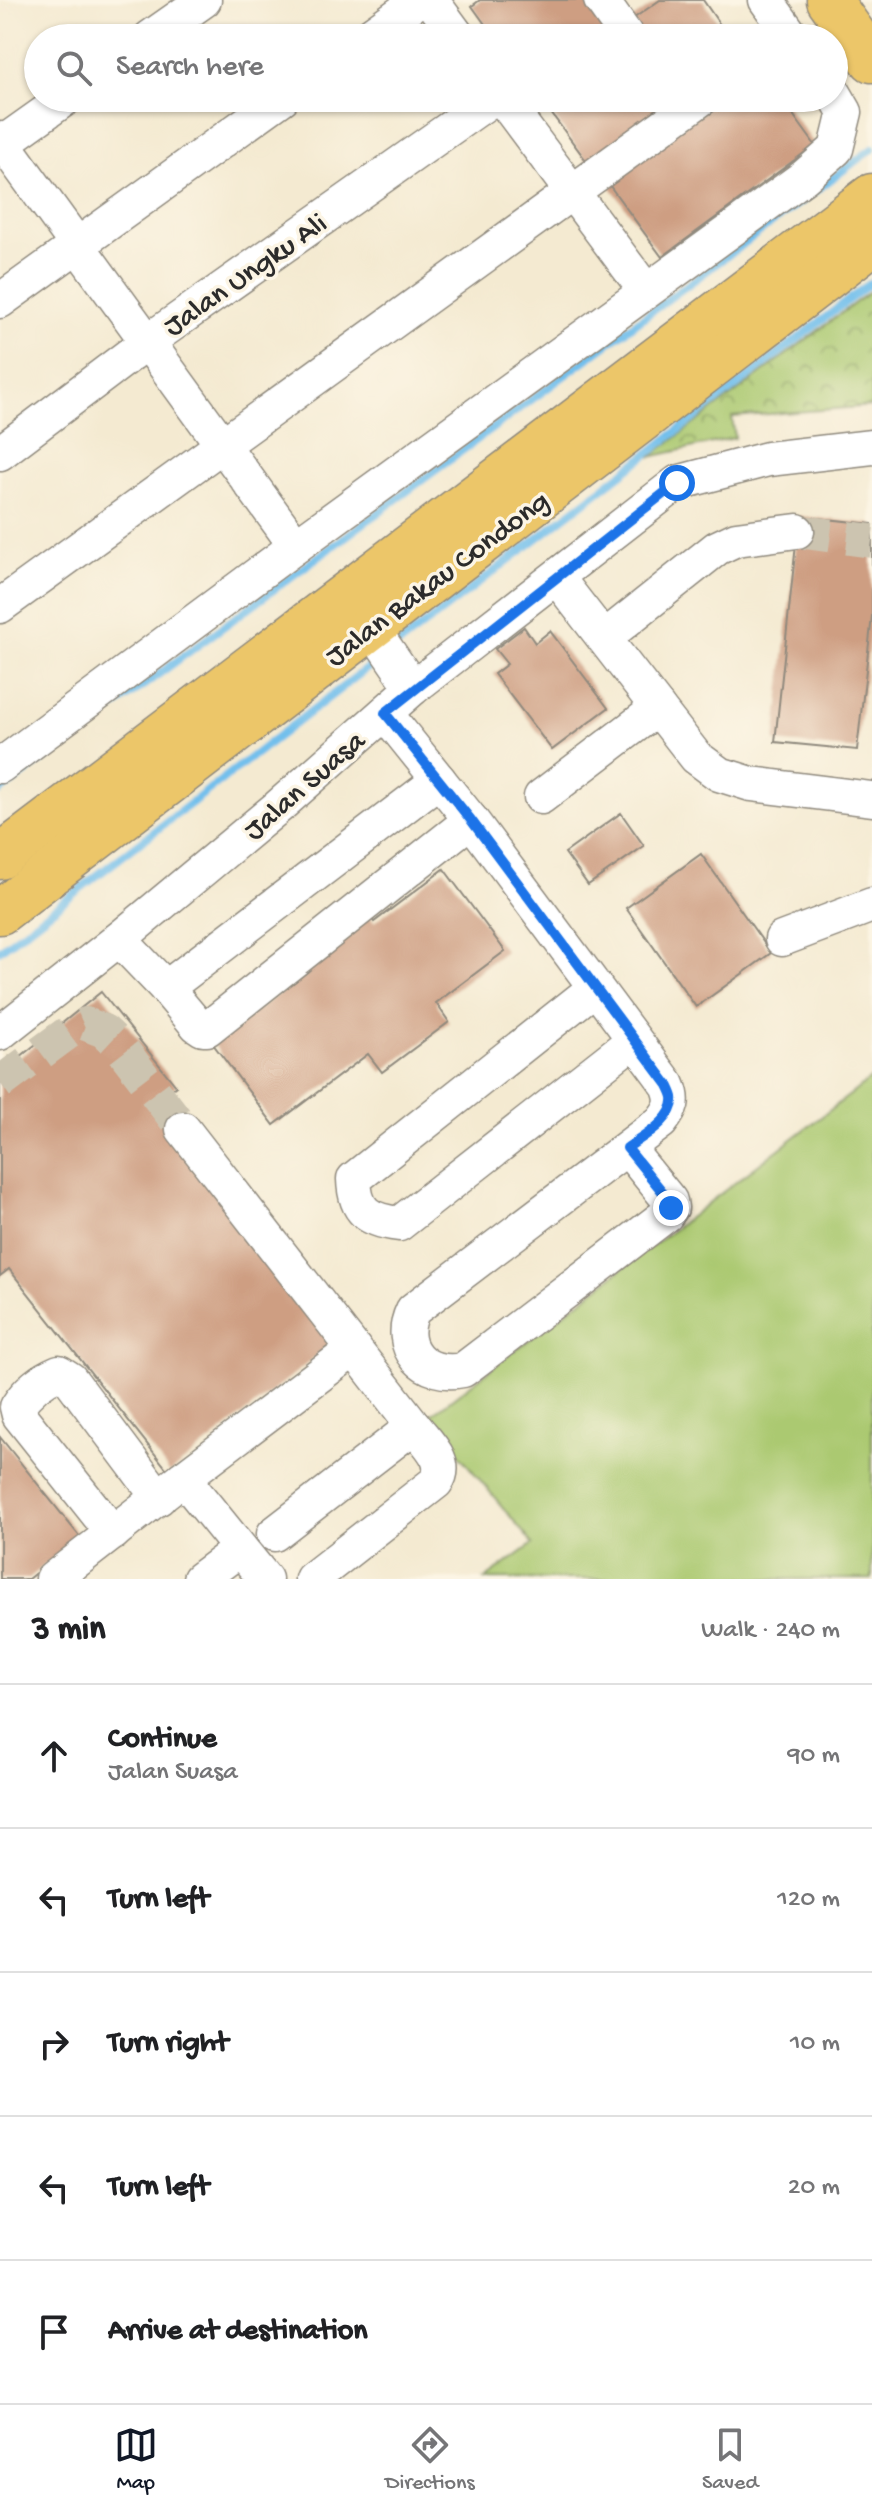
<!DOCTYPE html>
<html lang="en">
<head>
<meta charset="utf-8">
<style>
  body { margin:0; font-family:"Gochi Hand",sans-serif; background:#f2f2f2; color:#202124 }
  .stop { position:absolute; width:24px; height:24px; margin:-18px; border:6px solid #1a73e8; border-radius:50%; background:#fff }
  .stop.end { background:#1a73e8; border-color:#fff; box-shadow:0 2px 8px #0008 }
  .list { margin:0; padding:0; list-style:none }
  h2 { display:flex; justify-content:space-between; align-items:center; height:104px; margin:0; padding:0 32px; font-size:34px }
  h2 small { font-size:26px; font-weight:400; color:#757577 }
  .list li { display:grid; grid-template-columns:52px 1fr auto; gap:24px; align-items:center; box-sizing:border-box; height:144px; padding:0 32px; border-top:2px solid #e0e0e0 }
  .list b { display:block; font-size:30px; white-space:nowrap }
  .list p { margin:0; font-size:26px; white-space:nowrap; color:#757577 }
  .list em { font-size:26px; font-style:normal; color:#757577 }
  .icon { flex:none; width:44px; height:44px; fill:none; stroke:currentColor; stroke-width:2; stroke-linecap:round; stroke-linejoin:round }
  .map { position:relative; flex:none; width:872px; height:1579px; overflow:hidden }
  .search { position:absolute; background:#fff; box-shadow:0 2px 6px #0004; left:24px; right:24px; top:24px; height:88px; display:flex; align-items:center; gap:20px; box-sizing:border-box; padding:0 28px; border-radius:44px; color:#757577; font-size:30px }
  .sheet { height:824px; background:#fff }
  nav { display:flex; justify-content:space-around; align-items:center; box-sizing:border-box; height:112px; border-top:2px solid #e0e0e0; background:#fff; font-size:22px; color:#757577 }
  nav a { display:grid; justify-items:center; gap:4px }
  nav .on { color:#111827 }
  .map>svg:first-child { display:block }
</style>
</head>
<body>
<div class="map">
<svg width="872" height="1579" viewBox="0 0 872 1579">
  <defs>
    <pattern id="park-crowns" width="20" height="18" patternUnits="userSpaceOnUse" patternTransform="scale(2)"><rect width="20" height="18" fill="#abc971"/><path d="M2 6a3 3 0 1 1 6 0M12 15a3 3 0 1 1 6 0" fill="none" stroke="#8ba35d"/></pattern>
  </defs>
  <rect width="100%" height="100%" fill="#fcf5e5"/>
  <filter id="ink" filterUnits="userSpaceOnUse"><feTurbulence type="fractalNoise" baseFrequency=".0125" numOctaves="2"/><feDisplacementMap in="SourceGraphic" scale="16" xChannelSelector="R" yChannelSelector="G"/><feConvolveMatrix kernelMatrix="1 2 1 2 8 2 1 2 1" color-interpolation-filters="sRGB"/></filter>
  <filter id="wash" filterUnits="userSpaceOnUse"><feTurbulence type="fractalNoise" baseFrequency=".006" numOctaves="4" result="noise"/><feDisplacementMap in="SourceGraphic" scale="32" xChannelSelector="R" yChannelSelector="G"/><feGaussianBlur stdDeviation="1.8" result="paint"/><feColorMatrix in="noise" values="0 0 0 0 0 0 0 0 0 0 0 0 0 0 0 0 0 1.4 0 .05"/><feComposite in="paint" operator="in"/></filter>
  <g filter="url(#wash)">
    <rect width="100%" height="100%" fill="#f4ead1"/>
    <path fill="#abc971" stroke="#6b7a4e" stroke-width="2" d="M872 1078V1579H485L533 1544 428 1417Z"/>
    <path fill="url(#park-crowns)" stroke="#6b7a4e" stroke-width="2" d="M872 290V406L732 417 735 438 650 457Z"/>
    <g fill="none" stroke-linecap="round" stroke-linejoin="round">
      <g stroke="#72bfec" stroke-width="8">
        <path d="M394 648 872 282"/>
        <path d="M0 791 872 149"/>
        <path d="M0 950 383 656"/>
      </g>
    </g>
    <g id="blocks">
      <g fill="#ce9e82">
        <path d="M480 0H585L613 38H495L472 6Z"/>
        <path d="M660 0H703L729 38H637L627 23Z"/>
        <path d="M540 98H657L664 107 588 163Z"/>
        <path d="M721 98H781L815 145 662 257 607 182Z"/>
        <path d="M799 516 872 524V616L857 750 775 742Z"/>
        <path d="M524 627 535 643 550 631 608 708 552 750 494 674 507 664 495 649Z"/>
        <path d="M621 813 644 846 588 885 565 853Z"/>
        <path d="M701 854 771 953 696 1007 626 908Z"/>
        <path d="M444 869 505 951 436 1003 449 1022 382 1072 368 1054 274 1125 213 1044 307 972 297 959 364 909 374 922Z"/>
        <path d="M101 992 176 1086 167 1093 191 1123 339 1338 170 1473 9 1269 0 1276V1073Z"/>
        <path d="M0 1437 80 1537 28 1579H0Z"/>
      </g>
    </g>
  </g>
  <g filter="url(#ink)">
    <use href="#blocks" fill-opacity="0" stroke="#908a7e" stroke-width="2"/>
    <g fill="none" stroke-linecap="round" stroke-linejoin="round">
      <g stroke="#ccc4b0" stroke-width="34" stroke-dasharray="34 17" stroke-linecap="butt">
        <path d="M797 531 872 541"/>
        <path d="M0 1083 70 1031 86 1024 104 1031 118 1044 183 1129"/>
      </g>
      <defs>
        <g id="minor">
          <path d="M431 0 459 38"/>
          <path d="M601 0 628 38"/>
          <path d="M766 0 793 38"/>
          <path d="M150 38 204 0"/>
          <path d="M366 38 419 0"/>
          <path d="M502 98 646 291"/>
          <path d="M0 139 296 546"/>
          <path d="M0 145 66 98"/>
          <path d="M0 301 282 98"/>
          <path d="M0 453 147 342 493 98"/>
          <path d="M557 578 696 757 719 774 751 784 872 799"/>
          <path d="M0 606 702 98"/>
          <path d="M371 627 413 688"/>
          <path d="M604 638 717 548 736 539 797 531"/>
          <path d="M385 713 471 820 668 1085C675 1101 672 1108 661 1122L413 1310C395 1348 424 1378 463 1370L666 1215 671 1208 670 1201 627 1148"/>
          <path d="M0 766 296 546 804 177 836 149 845 112 834 93"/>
          <path d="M541 797 658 708"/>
          <path d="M119 939 166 988 439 780"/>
          <path d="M782 939 872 905"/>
          <path d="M166 988 197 1025 203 1029H207L471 820"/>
          <path d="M595 988 354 1179C355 1212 368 1220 399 1224L634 1040"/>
          <path d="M0 1033 119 939 278 807 413 688 677 483 768 459 872 447"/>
          <path d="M183 1129 414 1426C427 1443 450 1462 436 1482L312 1579"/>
          <path d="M183 1478 354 1349"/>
          <path d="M113 1533 19 1415 17 1407C27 1391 42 1379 59 1372L70 1379 159 1498"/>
          <path d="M274 1534 414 1426"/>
          <path d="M53 1579 183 1478 265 1579"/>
          <path d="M200 1579 240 1549"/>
        </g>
        <g id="major">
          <path d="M829 0 872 60"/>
          <path d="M0 857 872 196"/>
          <path d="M0 912 872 243"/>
        </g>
      </defs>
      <use href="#minor" stroke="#908a7e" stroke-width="37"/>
      <use href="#major" stroke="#908a7e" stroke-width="47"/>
      <use href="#minor" stroke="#fff" stroke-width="34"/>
      <use href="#major" stroke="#ecc669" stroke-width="44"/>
    </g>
  </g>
  <g fill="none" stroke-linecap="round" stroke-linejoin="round" filter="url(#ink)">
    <path stroke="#1a73e8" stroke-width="10" d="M671 1208 670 1201 627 1148C642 1137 676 1119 673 1097 672 1093 670 1089 668 1085L471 820 385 713 677 483"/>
  </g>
  <g text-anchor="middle" stroke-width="7" stroke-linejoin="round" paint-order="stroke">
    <g font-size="30" fill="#2b2b2b" stroke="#fcf5e5">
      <text transform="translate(244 273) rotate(-35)" y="10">Jalan Ungku Ali</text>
      <text transform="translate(436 577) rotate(-37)" y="10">Jalan Bakau Condong</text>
      <text transform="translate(303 784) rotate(-41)" y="10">Jalan Suasa</text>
    </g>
  </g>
</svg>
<div class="stop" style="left:677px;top:483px"></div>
<div class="stop end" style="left:671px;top:1208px"></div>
<div class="search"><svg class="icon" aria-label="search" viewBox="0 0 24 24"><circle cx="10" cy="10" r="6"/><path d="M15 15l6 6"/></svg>Search here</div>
</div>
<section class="sheet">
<h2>3 min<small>Walk · 240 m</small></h2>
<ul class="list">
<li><svg class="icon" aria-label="ahead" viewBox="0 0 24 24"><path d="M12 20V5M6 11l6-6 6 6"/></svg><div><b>Continue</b><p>Jalan Suasa</p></div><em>90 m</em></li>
<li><svg class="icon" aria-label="left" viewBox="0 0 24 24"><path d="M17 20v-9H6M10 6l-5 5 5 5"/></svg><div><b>Turn left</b></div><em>120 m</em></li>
<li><svg class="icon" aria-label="right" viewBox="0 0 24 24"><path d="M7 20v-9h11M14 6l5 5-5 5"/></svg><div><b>Turn right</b></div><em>10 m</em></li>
<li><svg class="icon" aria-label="left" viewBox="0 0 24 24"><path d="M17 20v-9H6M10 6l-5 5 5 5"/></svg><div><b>Turn left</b></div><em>20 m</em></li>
<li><svg class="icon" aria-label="arrive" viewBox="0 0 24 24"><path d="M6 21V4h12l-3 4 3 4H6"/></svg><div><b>Arrive at destination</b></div></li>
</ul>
</section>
<nav>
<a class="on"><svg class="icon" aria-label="map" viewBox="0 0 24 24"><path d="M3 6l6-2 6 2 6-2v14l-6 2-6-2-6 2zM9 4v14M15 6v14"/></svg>Map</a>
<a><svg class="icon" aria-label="directions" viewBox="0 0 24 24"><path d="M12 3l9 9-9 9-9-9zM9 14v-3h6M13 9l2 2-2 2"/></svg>Directions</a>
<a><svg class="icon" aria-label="saved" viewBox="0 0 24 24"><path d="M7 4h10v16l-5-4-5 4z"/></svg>Saved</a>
</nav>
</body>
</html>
